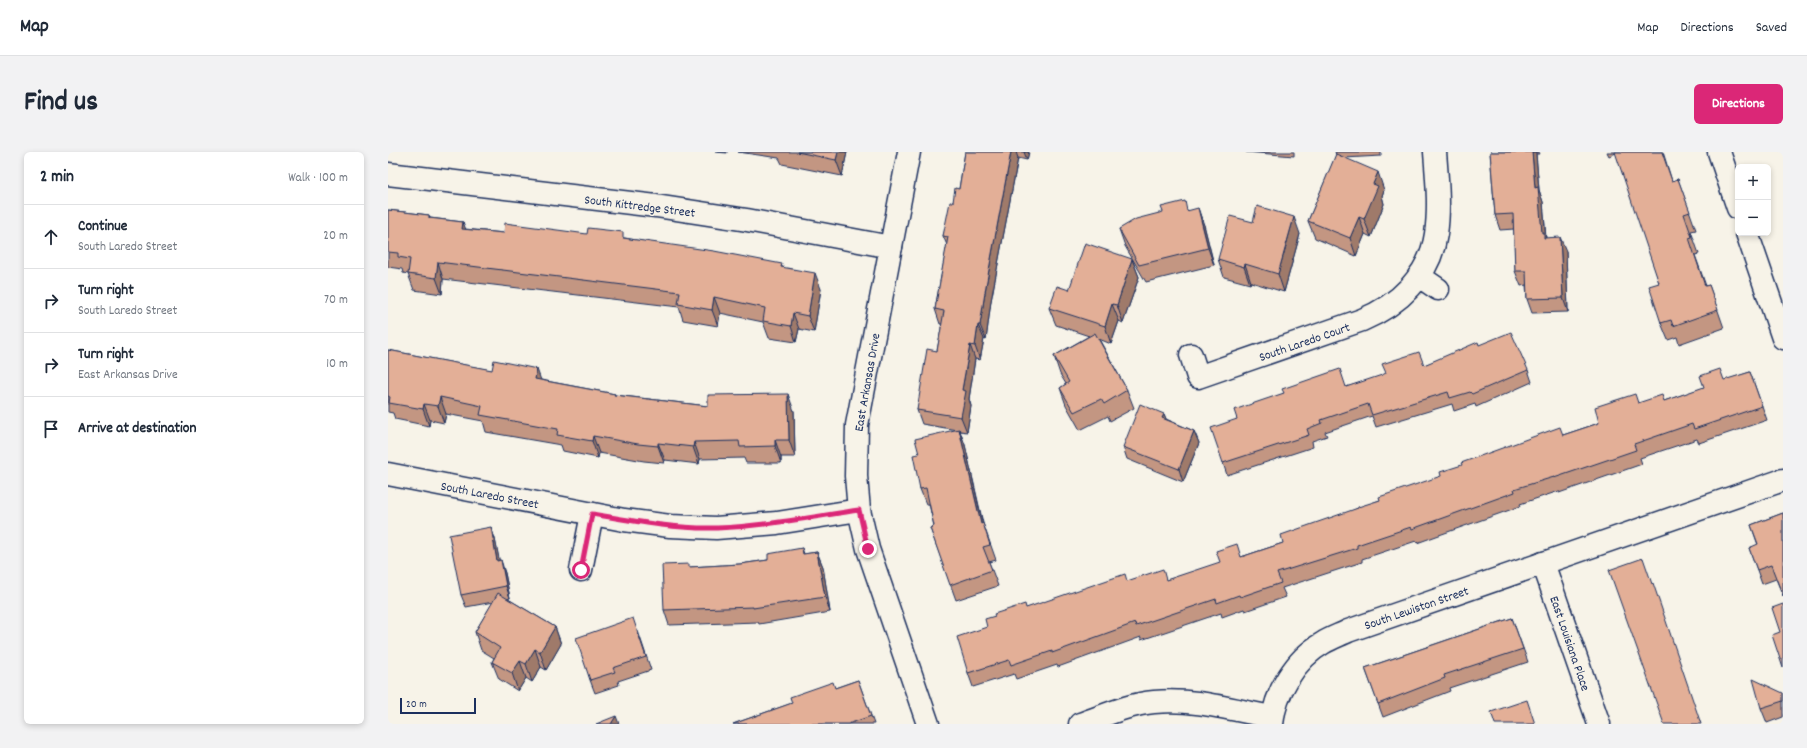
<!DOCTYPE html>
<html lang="en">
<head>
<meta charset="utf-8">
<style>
  body { margin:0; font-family:Dekko,sans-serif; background:#f2f2f3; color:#1f2937 }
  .controls { position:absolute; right:12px; top:12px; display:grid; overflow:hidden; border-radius:6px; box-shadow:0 2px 6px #0003 }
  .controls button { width:36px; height:36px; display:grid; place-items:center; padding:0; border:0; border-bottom:1px solid #e0e1e3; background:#fff; color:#1f2937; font:20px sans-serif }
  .scale { position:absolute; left:12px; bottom:10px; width:76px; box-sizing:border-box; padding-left:4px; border:2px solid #1b2f5e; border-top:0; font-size:11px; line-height:14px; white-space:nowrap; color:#1b2f5e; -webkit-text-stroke:3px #f7f3e8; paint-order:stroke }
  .stop { position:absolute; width:12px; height:12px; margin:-9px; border:3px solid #db2777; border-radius:50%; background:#fff }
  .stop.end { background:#db2777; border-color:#fff; box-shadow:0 1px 4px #0008 }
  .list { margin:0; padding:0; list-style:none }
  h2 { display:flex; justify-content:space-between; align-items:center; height:52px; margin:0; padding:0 16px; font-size:17px }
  h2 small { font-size:13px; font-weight:400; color:#747a83 }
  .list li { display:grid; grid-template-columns:26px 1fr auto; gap:12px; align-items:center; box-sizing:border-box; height:64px; padding:0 16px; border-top:1px solid #e0e1e3 }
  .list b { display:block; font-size:15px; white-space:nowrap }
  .list p { margin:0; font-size:13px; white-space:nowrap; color:#747a83 }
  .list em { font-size:13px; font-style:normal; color:#747a83 }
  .icon { flex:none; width:22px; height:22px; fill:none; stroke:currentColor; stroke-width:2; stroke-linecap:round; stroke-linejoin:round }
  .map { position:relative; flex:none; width:1395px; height:572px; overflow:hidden; border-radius:6px }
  header { display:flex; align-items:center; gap:24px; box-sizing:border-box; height:56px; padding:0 20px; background:#fff; border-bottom:1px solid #e0e1e3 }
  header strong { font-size:19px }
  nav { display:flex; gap:22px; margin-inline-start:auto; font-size:14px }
  .intro { display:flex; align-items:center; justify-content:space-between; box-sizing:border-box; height:96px; padding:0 24px }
  h1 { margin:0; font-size:28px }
  .button { padding:10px 18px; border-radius:6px; background:#db2777; color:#fff; font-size:14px; font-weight:700 }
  main { display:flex; gap:24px; padding:0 24px }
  aside { flex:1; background:#fff; border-radius:6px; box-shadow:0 2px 6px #0003 }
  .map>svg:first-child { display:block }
</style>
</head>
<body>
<header>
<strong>Map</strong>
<nav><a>Map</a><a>Directions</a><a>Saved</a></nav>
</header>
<div class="intro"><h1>Find us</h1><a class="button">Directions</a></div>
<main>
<aside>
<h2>2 min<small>Walk · 100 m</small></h2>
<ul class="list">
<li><svg class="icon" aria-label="ahead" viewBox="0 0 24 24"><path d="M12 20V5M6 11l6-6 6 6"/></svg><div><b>Continue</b><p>South Laredo Street</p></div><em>20 m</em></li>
<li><svg class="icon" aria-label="right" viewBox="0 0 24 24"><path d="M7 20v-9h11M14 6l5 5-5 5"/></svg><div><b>Turn right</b><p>South Laredo Street</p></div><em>70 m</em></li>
<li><svg class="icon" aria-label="right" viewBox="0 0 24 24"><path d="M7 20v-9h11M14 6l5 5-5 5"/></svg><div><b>Turn right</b><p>East Arkansas Drive</p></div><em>10 m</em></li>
<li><svg class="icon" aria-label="arrive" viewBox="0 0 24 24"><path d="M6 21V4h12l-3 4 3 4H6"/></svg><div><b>Arrive at destination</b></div></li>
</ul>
</aside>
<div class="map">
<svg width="1395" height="572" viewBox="0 0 1395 572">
  <rect width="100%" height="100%" fill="#f7f3e8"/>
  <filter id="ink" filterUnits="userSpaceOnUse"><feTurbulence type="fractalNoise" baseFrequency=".025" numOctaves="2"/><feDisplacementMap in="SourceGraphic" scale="8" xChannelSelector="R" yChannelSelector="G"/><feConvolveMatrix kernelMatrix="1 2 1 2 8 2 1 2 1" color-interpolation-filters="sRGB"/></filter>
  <g filter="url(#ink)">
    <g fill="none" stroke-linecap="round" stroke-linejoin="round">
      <defs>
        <g id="minor">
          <path d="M521 0 469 273 468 324 471 358 480 397 540 572"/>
          <path d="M1331 0 1350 56"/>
          <path d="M0 22 268 54 359 68 503 95"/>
          <path d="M1359 81 1395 186"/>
          <path d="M1031 124 1050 137"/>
          <path d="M803 203 810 225 974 168C1010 153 1042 124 1048 82 1052 55 1049 27 1047 0"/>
          <path d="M0 322 236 368 282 374 328 376 389 371 471 358"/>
          <path d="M1155 411 1211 572"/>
          <path d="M193 418 204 362"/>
          <path d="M692 572C716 564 741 552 766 550 806 546 845 558 884 565"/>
          <path d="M884 572C887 541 907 507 935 491 943 486 952 483 960 479L1395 328"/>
        </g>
      </defs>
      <use href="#minor" stroke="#1b2f5e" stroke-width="25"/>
      <use href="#minor" stroke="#f7f3e8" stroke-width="22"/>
    </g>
    <g fill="#c39682" stroke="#1b2f5e">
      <path d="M327 0H339V1Z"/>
      <path d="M350 0H459L454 24 394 12 391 6Z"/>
      <path d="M577 0H641L639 8 630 6 603 149 598 188 596 187 592 208 587 207 581 247 583 254 579 280 572 279 577 293 595 371 608 408 601 410 610 434 568 448 542 376 546 374 541 352H538L532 337 531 302 569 278 534 272 529 258 549 199 554 172H552L547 157 559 93 555 84 565 50 571 37Z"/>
      <path d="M858 0H906V4Z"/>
      <path d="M947 0H993V4L956 6 996 38 994 44 996 52 983 85 977 82 968 104 927 86 920 69 948 3Z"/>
      <path d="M1102 0H1151L1152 2H1148L1151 38 1155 50 1158 86 1178 99 1180 160 1144 161 1139 147 1138 133 1133 134 1127 119 1126 77 1112 78 1107 63Z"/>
      <path d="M1219 0H1275L1284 29 1290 27 1308 78 1303 79 1311 102 1307 103 1318 134 1321 133 1336 176 1291 192 1289 185 1280 188 1273 171 1271 131 1267 116 1228 1 1221 4Z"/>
      <path d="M0 58 41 63 42 66 75 70 77 77 116 81 237 86 395 115 433 137 426 180 411 177 408 190 381 186 375 170 332 161 330 174 295 168 291 155 55 127 54 142 26 138 20 122 15 121 14 117 0 115Z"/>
      <path d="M800 58 816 73 826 113 758 130 737 94 731 77Z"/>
      <path d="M865 70 912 82 896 140 863 130 862 132 836 125 830 107Z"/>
      <path d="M744 107 751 125 735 171 731 169 723 192 711 187 739 238 746 256 722 269 720 264 692 278 678 253 672 236 678 232 672 222 666 204 701 184 668 173 661 156 681 138Z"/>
      <path d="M1091 193 1140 218 1144 230 1088 255 1087 252 1066 259 1064 252 988 275 984 264 937 280 939 284 924 289 925 295 839 323 835 311 849 267 896 241 958 235 1036 213Z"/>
      <path d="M0 198 153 228 227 242V243L320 254 406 259 407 305H393V311H358L356 306 312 307 311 312 277 308 276 311 256 309 211 301 210 306 175 299 173 293 98 280 95 269 58 262 56 271 42 268 41 274 7 267 5 261 0 260Z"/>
      <path d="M1362 220 1379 268 1311 291 1309 287 1252 306 1254 312 1171 341V339L1132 352 1133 354 1054 382 1029 391 1028 389 974 407V410L894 436 898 445 857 459 856 457 834 465 833 461 753 488V485L670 515 669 513 628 527 626 522 585 535 580 521 599 475 607 464 639 456 739 429 779 428 853 405 895 391 970 356 992 348 1175 283 1211 271 1250 251 1276 249Z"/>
      <path d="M776 262 778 267 806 279 811 291 795 330 739 307 735 295Z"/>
      <path d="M1395 361V444L1388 427 1374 432 1361 396 1370 393 1363 373Z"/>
      <path d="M103 375 107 387 111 408 117 421 122 446 120 447 167 475 173 492 158 518 153 515 144 530 138 526 130 539 111 527 104 510 106 506 93 498 87 480 105 450 78 455 73 443Z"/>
      <path d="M414 396 416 402 429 400 435 415 442 460 371 472 370 470 281 473 276 458 302 415 352 412 380 408Z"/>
      <path d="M1124 466 1140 510 1061 536 1062 539 995 565 977 516Z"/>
      <path d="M250 479 263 518 230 529 231 533 207 541 202 528Z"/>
      <path d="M470 528 486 572H345L447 536Z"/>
      <path d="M1395 541V565L1379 571 1373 556Z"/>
    </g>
    <g fill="#9f7a6a" stroke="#1b2f5e">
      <path d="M450 0H459L454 24 448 8Z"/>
      <path d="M623 0H628L630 6 603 149 598 188 592 173 598 134Z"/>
      <path d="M636 0H641L639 8Z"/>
      <path d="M1144 0H1148V2L1151 38 1155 50 1158 89 1161 96 1154 81 1147 36Z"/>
      <path d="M990 20 996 38 994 44 996 52 983 85 976 67 985 32Z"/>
      <path d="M810 56 816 73 826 113 820 96Z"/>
      <path d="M906 65 912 82 896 140 890 122Z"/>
      <path d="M971 65 977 82 968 104 962 86Z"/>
      <path d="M75 70 81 86 74 77Z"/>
      <path d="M1172 85 1178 99 1180 160 1175 146Z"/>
      <path d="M744 107 751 125 735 171 729 153Z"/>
      <path d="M50 110 55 127 54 142 48 126Z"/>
      <path d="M857 112 863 130 862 132 856 115Z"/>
      <path d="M427 121 433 137 426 180 420 164Z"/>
      <path d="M326 145 332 161 330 174 324 158Z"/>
      <path d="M724 152 731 169 723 192 717 174Z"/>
      <path d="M405 161 411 177 408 190 403 174Z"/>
      <path d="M590 173 596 187 592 208 587 194Z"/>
      <path d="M582 193 587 207 581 247 583 254 579 280 573 265 574 238Z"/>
      <path d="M149 217 155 234 147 227Z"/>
      <path d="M400 242 406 259 407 305 401 288Z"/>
      <path d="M52 245 58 262 56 271 50 254Z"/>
      <path d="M36 252 42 268 41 274 35 257Z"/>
      <path d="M776 262 781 274 774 266Z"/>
      <path d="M571 277 577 293 598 387 593 372Z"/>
      <path d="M806 279 811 291 795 330 791 317Z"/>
      <path d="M205 284 211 301 210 306 204 289Z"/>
      <path d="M387 288 393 305V311L387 294Z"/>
      <path d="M306 290 312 307 311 312 305 295Z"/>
      <path d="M270 291 277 308 276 311 270 294Z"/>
      <path d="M103 375 107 387 114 421 109 409Z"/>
      <path d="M429 400 435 415 442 460 437 445Z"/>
      <path d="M113 408 117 421 122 446 118 434Z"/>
      <path d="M167 475 173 492 158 518 152 500Z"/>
      <path d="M147 497 153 515 144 530 138 512Z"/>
      <path d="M132 509 138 526 130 539 124 521Z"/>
      <path d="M228 564 231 572H223Z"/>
    </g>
    <g fill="#e3af97" stroke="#1b2f5e">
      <path d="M409 0H450L448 8Z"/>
      <path d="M577 0H623L598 134 592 173H590L587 194 582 193 574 238 578 239 573 265 529 258 539 197 549 199 556 159 547 157 560 85 555 84 562 50H565L567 36 571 37Z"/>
      <path d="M1102 0H1144L1147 36 1150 35 1154 81H1156V86L1172 85 1175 146 1139 147 1138 119H1127L1125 62 1107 63Z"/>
      <path d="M1227 0H1274L1284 29 1290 27 1302 60 1296 62 1304 85 1301 86 1317 134 1321 133 1330 158 1285 174 1283 168 1273 171 1261 134 1271 131Z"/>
      <path d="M948 2 990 20 985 32 990 34 976 67 971 65 962 86 920 69Z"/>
      <path d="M797 49 799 59 810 56 820 96 751 113 731 77 748 67 775 60 773 55Z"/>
      <path d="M869 54 906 65 890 122 857 112 856 115 830 107 842 64 865 70Z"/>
      <path d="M0 58 41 63V66L75 70 74 77 116 81 117 71 199 82 200 76 235 80V86L326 99 394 112 393 115 427 121 420 164 405 161 403 174 375 169 377 156 326 145 324 158 290 152 292 140 50 110 48 126 20 122 22 107 10 105V101L0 100Z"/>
      <path d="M697 91 744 107 729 153 724 152 717 174 661 156 669 134 681 138Z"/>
      <path d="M1123 180 1140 218 1084 242 1082 240 1062 246 1060 240 984 263 980 252 933 268 934 271 919 277 921 283 835 311 823 276 849 267 846 258 896 241 894 237 952 217 958 235 994 223 998 221 994 212 1031 200 1036 213 1090 190 1091 193Z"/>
      <path d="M707 181 739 238 716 252 713 247 686 260 672 236 681 230 666 204Z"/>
      <path d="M0 198 104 218 106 208 149 217 147 227 227 242 226 243 320 254V243L400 242 401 288H387V294L352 295 351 289 306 290 305 295 270 291V294L250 292 205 284 204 289 169 283 170 277 92 263 94 254 52 245 50 254 36 252 35 257 1 251 2 245 0 244Z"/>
      <path d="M1332 217 1336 228 1362 220 1374 254 1306 277 1304 272 1246 292 1248 298 1166 326V325L1126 337 1127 340 1049 368 1024 377 1023 375 969 393V396L889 421 893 431 852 445 851 443 829 451 828 447 748 474 747 471 664 501V499L623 513 621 508 580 521 569 485 599 475 597 467 607 464 606 462 637 452 638 456 737 422 739 429 775 417 778 428 832 410 828 399 849 392 853 405 895 391 893 383 970 356V355L992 348 991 345 1053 324 1052 320 1074 313 1073 311 1172 275 1175 283 1211 271 1207 255 1247 242 1250 251 1274 243 1276 249 1316 235 1312 224Z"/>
      <path d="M752 252 776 262 774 266 806 279 791 317 735 295Z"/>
      <path d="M571 277 593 372 595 371 602 393 595 395 604 418 562 433 542 376 546 374 538 336 532 337 525 303 531 302 527 287Z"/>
      <path d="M1395 361V444L1383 413 1369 418 1361 396 1370 392 1363 373Z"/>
      <path d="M103 375 109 409 113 408 118 434 73 443 61 383Z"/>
      <path d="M414 396 415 402 429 400 437 445 365 456V455L276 458 274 413 301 412V415L352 412 380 408V402Z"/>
      <path d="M1255 406 1264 432 1265 431 1313 572H1276L1221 418Z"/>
      <path d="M110 441 167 475 152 500 147 497 138 512 132 509 124 521 104 510 112 496 87 480Z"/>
      <path d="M1395 452V516L1384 483 1392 480 1384 456Z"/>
      <path d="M245 466 258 505 225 516 227 520 202 528 188 486Z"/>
      <path d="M1124 466 1135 497 1056 523 1057 526 990 552 977 516Z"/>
      <path d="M1365 527 1395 541V549L1373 556Z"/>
      <path d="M470 528 483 564 460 572H345L404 551 402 545 445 530 447 536Z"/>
      <path d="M1139 548 1147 572H1107L1103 560Z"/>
      <path d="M228 564 223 572H208Z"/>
    </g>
  </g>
  <g fill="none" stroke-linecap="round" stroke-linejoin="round" filter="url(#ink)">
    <path stroke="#db2777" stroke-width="5" d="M193 418 204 362C245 369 287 377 329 376 377 374 424 365 471 358L480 397"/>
  </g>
  <g text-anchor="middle" stroke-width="3" stroke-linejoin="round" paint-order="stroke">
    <g font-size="13" fill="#1b2f5e" stroke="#f7f3e8">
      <text transform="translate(252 53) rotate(7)" y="5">South Kittredge Street</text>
      <text transform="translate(916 189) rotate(-19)" y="5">South Laredo Court</text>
      <text transform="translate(478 230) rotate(-80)" y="5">East Arkansas Drive</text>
      <text transform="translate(102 342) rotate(11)" y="5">South Laredo Street</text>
      <text transform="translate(1028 455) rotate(-19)" y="5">South Lewiston Street</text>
      <text transform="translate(1183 491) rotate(71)" y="5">East Louisiana Place</text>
    </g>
  </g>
</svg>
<div class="controls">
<button>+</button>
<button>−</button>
</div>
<div class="scale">20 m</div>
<div class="stop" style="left:193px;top:418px"></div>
<div class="stop end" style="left:480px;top:397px"></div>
</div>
</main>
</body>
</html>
